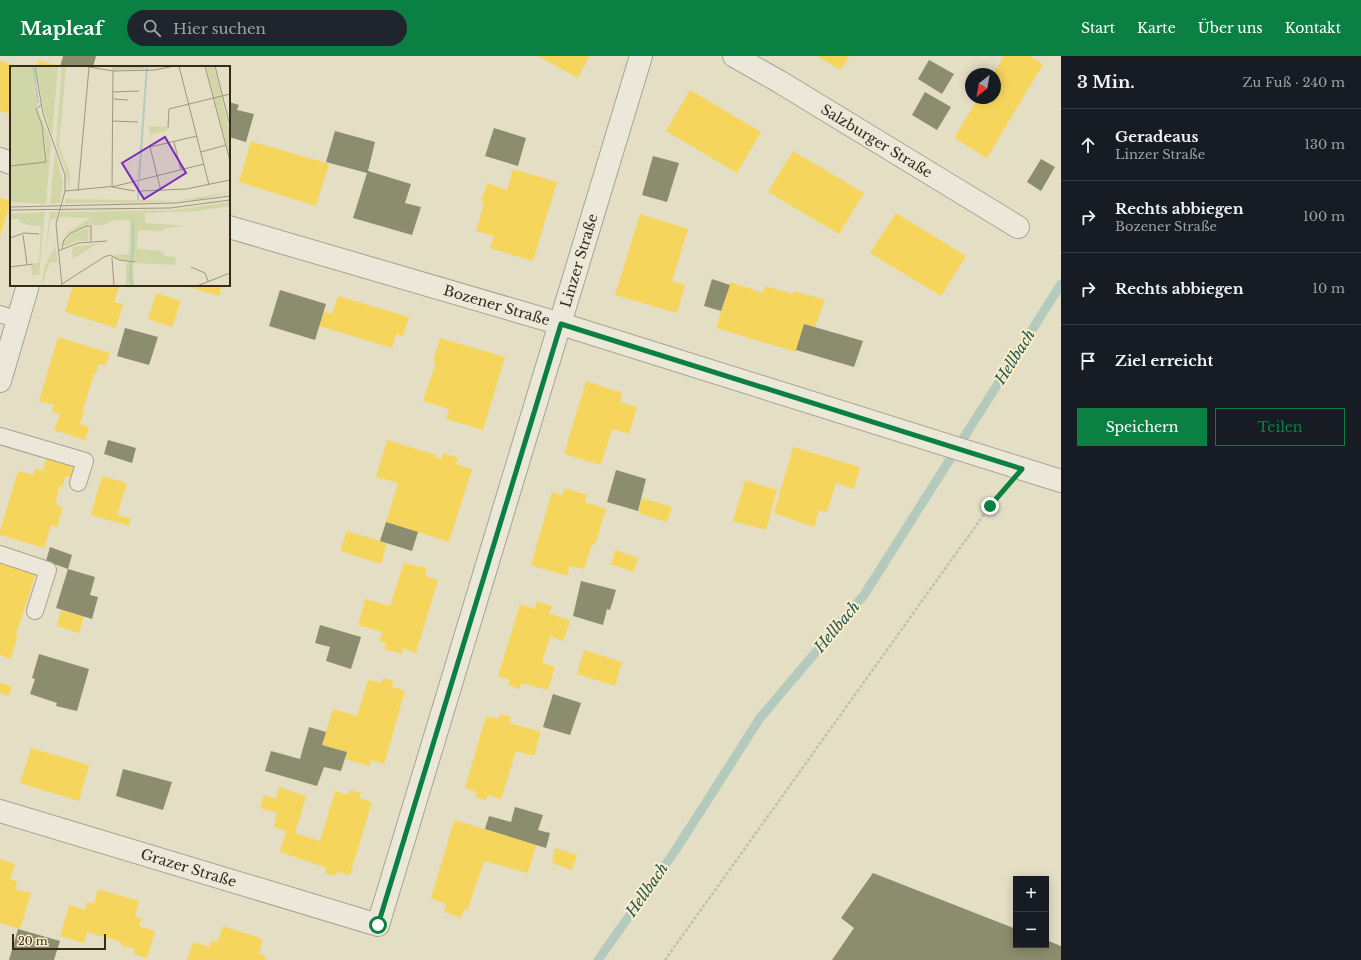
<!DOCTYPE html>
<html lang="de">
<head>
<meta charset="utf-8">
<style>
  body { margin:0; font-family:"Libre Baskerville",serif; background:#20242c; color:#f1f3f6 }
  .controls { position:absolute; right:12px; bottom:12px; display:grid; overflow:hidden; border-radius:0px; box-shadow:0 2px 10px #0003 }
  .controls button { width:36px; height:36px; display:grid; place-items:center; padding:0; border:0; border-bottom:1px solid #363941; background:#171b24; color:#f1f3f6; font:20px sans-serif }
  .compass { position:absolute; left:965px; top:12px; width:36px; height:36px; border-radius:50%; background:#171b24; box-shadow:0 2px 10px #0003; rotate:211deg }
  .scale { position:absolute; left:12px; bottom:10px; width:94px; box-sizing:border-box; padding-left:4px; border:2px solid #362a19; border-top:0; font-size:11px; line-height:14px; white-space:nowrap; color:#362a19; -webkit-text-stroke:3px #f8efc8; paint-order:stroke }
  .stop { position:absolute; width:12px; height:12px; margin:-9px; border:3px solid #0b8043; border-radius:50%; background:#fff }
  .stop.end { background:#0b8043; border-color:#fff; box-shadow:0 1px 4px #0008 }
  .list { margin:0; padding:0; list-style:none }
  h2 { display:flex; justify-content:space-between; align-items:center; height:52px; margin:0; padding:0 16px; font-size:17px }
  h2 small { font-size:13px; font-weight:400; color:#9ea1a6 }
  .list li { display:grid; grid-template-columns:26px 1fr auto; gap:12px; align-items:center; box-sizing:border-box; height:72px; padding:0 16px; border-top:1px solid #363941 }
  .list b { display:block; font-size:15px; white-space:nowrap }
  .list p { margin:0; font-size:13px; white-space:nowrap; color:#9ea1a6 }
  .list em { font-size:13px; font-style:normal; color:#9ea1a6 }
  .actions { display:flex; gap:8px; padding:12px 16px }
  .actions a { flex:1; padding:9px 0; border:1px solid #0b8043; border-radius:0px; text-align:center; font-size:14px; color:#0b8043 }
  .actions .main { background:#0b8043; color:#fff }
  .icon { flex:none; width:22px; height:22px; fill:none; stroke:currentColor; stroke-width:2; stroke-linecap:round; stroke-linejoin:round }
  .map { position:relative; flex:none; width:1061px; height:904px; overflow:hidden }
  header { display:flex; align-items:center; gap:24px; box-sizing:border-box; height:56px; padding:0 20px; background:#0b8043; color:#fff }
  header strong { font-size:19px }
  nav { display:flex; gap:22px; margin-inline-start:auto; font-size:14px }
  .search { width:280px; height:36px; background:#20242c; display:flex; align-items:center; gap:10px; box-sizing:border-box; padding:0 14px; border-radius:22px; color:#9ea1a6; font-size:15px }
  main { display:flex }
  aside { flex:1; background:#171b24 }
  .map>svg:first-child { display:block }
</style>
</head>
<body>
<header>
<strong>Mapleaf</strong>
<div class="search"><svg class="icon" aria-label="search" viewBox="0 0 24 24"><circle cx="10" cy="10" r="6"/><path d="M15 15l6 6"/></svg>Hier suchen</div>
<nav><a>Start</a><a>Karte</a><a>Über uns</a><a>Kontakt</a></nav>
</header>
<main>
<div class="map">
<svg width="1061" height="904" viewBox="0 0 1061 904">
  <rect width="100%" height="100%" fill="#e4dec5"/>
  <g fill="#f6d55c">
    <path d="M538 0H589L578 22Z"/>
    <path d="M817 0H849L841 14Z"/>
    <path d="M1004 0H1030L1043 8 987 102 954 82 978 42H995V18H993Z"/>
    <path d="M38 4 56 9 55 11H36Z"/>
    <path d="M0 5 21 11H11V58L0 55Z"/>
    <path d="M690 34 761 76 737 117 666 75Z"/>
    <path d="M251 85 329 108 316 150 239 126Z"/>
    <path d="M793 95 864 137 839 178 768 136Z"/>
    <path d="M513 113 557 126 533 205 490 192 494 180 476 175 484 147 481 146 487 127 507 134Z"/>
    <path d="M0 142 11 145 0 180Z"/>
    <path d="M896 157 966 200 941 240 870 197Z"/>
    <path d="M640 158 688 173 672 225 685 229 677 257 615 239Z"/>
    <path d="M730 226 763 237 765 230 793 238 794 235 825 244 815 271 804 268 796 296 716 272Z"/>
    <path d="M73 229H120L114 246 123 248 116 272 65 256Z"/>
    <path d="M183 229H222L219 240Z"/>
    <path d="M156 237 181 245 172 271 148 263Z"/>
    <path d="M338 240 409 261 403 280 396 278 392 292 319 270 324 256 332 258Z"/>
    <path d="M58 281 110 297 105 310 99 308 95 319 94 318 82 356H84L80 368 89 371 85 384 54 374 60 358 52 356 54 349 39 345Z"/>
    <path d="M440 282 505 301 483 374 446 363 449 353 423 345 436 306 433 305Z"/>
    <path d="M586 325 622 337 620 346 637 351 629 378 612 373 601 409 564 398Z"/>
    <path d="M387 384 436 399 435 401 441 404 443 397 458 402 456 408 472 413 449 486 386 466 398 427 376 421Z"/>
    <path d="M793 391 860 411 854 433 836 427 827 456 819 454 814 471 774 457Z"/>
    <path d="M47 399 75 407 71 421 65 420 63 430 60 429 55 448 63 451 57 471 51 469 44 492 0 479V475L18 415 33 419 35 413 43 415Z"/>
    <path d="M102 420 127 427 117 459 131 463 129 470 91 459Z"/>
    <path d="M745 424 777 434 766 474 733 465Z"/>
    <path d="M565 432 587 439 585 446 606 453 595 489 592 488 584 513 570 510 567 520 531 509 552 436 562 439Z"/>
    <path d="M642 442 672 451 667 466 638 457Z"/>
    <path d="M347 475 387 487 381 508 340 495Z"/>
    <path d="M615 494 638 502 634 516 611 508Z"/>
    <path d="M0 506 36 517 16 578 18 579 11 603 0 599Z"/>
    <path d="M404 507 427 512 425 520 438 524 416 597 403 592 402 598 384 593 386 587 379 585 383 576 358 569 365 543 390 550Z"/>
    <path d="M537 545 552 550 549 557 570 565 563 585 550 580 542 607 555 611 548 634 521 627 520 633 508 629 510 624 498 620 520 548 535 553Z"/>
    <path d="M61 554 84 561 79 577 57 570Z"/>
    <path d="M584 594 622 606 615 630 577 618Z"/>
    <path d="M383 622 394 625 392 631 405 635 384 708 371 704 369 710 345 703 347 696 322 689 333 653 357 660 368 624 381 627Z"/>
    <path d="M0 627 12 630 9 640 0 637Z"/>
    <path d="M500 658 511 661 510 667 541 676 534 700 516 695 501 743 488 739 486 744 475 741 477 736 465 732 486 660 498 663Z"/>
    <path d="M31 692 89 709 79 745 20 727Z"/>
    <path d="M279 731 306 740 295 777 320 785 335 735 348 739 350 734 361 737 359 742 372 746 350 819 337 816 336 820 325 817 327 812 280 796 286 775 274 771 277 757 260 752 264 739 276 743Z"/>
    <path d="M454 764 536 789 528 817 484 805 467 855 464 853 461 862 444 856 446 848 431 843Z"/>
    <path d="M555 792 577 799 572 814 552 807Z"/>
    <path d="M0 803 15 808 10 823 17 826 15 833 31 837 20 873 0 867Z"/>
    <path d="M98 833 139 845 135 860 142 863 139 870 155 875 147 902 133 898 135 893 121 889V886L87 876 84 887 60 880 69 849 85 854 87 846 94 848Z"/>
    <path d="M223 870 263 883 259 898 266 900 265 904H187L193 886 209 891 212 884 218 886Z"/>
  </g>
  <g fill="#8c8c6e">
    <path d="M63 0H96L93 11H60Z"/>
    <path d="M929 4 954 18 942 38 918 23Z"/>
    <path d="M925 36 951 51 937 74 912 59Z"/>
    <path d="M229 46 239 49 237 54 254 58 246 86 229 81Z"/>
    <path d="M494 72 526 82 518 110 485 100Z"/>
    <path d="M335 75 375 86 368 115 411 128 405 147 421 151 412 179 353 162 367 117 326 106Z"/>
    <path d="M653 100 679 107 667 146 642 139Z"/>
    <path d="M1041 103 1055 111 1041 135 1027 126Z"/>
    <path d="M712 223 730 229 721 255 704 250Z"/>
    <path d="M280 234 326 248 315 284 269 270Z"/>
    <path d="M804 268 863 285 854 311 796 294Z"/>
    <path d="M125 272 158 281 149 309 117 300Z"/>
    <path d="M108 384 136 392 132 407 104 398Z"/>
    <path d="M616 414 646 423 638 455 607 446Z"/>
    <path d="M386 466 418 476 412 495 380 485Z"/>
    <path d="M50 491 72 499 68 513 46 505Z"/>
    <path d="M68 513 95 521 90 539 98 541 92 563 56 552Z"/>
    <path d="M581 525 616 534 610 554 607 553 603 569 573 560Z"/>
    <path d="M320 569 361 581 351 613 326 605 330 591 315 587Z"/>
    <path d="M39 598 89 613 77 655 56 650 57 647 30 638 35 623 32 622Z"/>
    <path d="M553 638 581 647 570 679 543 671Z"/>
    <path d="M309 671 326 676 322 689 347 696 341 715 324 711 317 730 265 715 271 695 300 703Z"/>
    <path d="M123 713 172 726 163 754 116 740Z"/>
    <path d="M515 751 543 759 538 774 550 777 546 792 485 773 489 760 511 766Z"/>
    <path d="M873 817 1016 873V889H1046V884L1061 890V904H832L854 872 841 862Z"/>
    <path d="M18 873 60 885 54 904H9Z"/>
  </g>
  <g fill="none" stroke-linecap="round" stroke-linejoin="round">
    <path stroke="#b3cabd" stroke-width="9" d="M598 904 675 795 760 662 864 539 1061 228"/>
    <defs>
      <g id="service">
        <path d="M0 258 18 264"/>
        <path d="M0 380 85 405 78 427"/>
        <path d="M0 498 48 514 35 555"/>
      </g>
      <g id="minor">
        <path id="s1" d="M734 0 780 26 1018 171"/>
        <path d="M0 103 11 107"/>
        <path id="s2" d="M229 171 561 268 1061 425"/>
        <path d="M0 325 28 229"/>
        <path id="s3" d="M0 755 378 869 641 0"/>
      </g>
    </defs>
    <use href="#service" stroke="#a8a290" stroke-width="18"/>
    <use href="#minor" stroke="#a8a290" stroke-width="24"/>
    <path stroke="#c3bfb0" stroke-width="2.5" stroke-dasharray="3 2" stroke-linecap="butt" d="M665 904 990 450 1003 436"/>
    <use href="#service" stroke="#ebe7d9" stroke-width="16"/>
    <use href="#minor" stroke="#ebe7d9" stroke-width="22"/>
  </g>
  <g fill="none" stroke-linecap="round" stroke-linejoin="round">
    <path stroke="#0b8043" stroke-width="5" d="M378 869 561 268 1022 413 990 450"/>
  </g>
  <g text-anchor="middle" stroke-width="4" stroke-linejoin="round" paint-order="stroke">
    <g font-size="14" fill="#362a19" stroke="#f8efc8">
      <text dy="5" stroke="none"><textPath href="#s1" startOffset="166">Salzburger Straße</textPath></text>
      <text dy="5" stroke="none"><textPath href="#s3" startOffset="1089">Linzer Straße</textPath></text>
      <text dy="5" stroke="none"><textPath href="#s2" startOffset="279">Bozener Straße</textPath></text>
      <text dy="5" stroke="none"><textPath href="#s3" startOffset="197">Grazer Straße</textPath></text>
    </g>
    <g font-size="15" font-style="italic" fill="#265557" stroke="#f8efc8">
      <text transform="translate(1015 301) rotate(-58)" y="5">Hellbach</text>
      <text transform="translate(837 571) rotate(-50)" y="5">Hellbach</text>
      <text transform="translate(647 834) rotate(-55)" y="5">Hellbach</text>
    </g>
  </g>
  <g transform="translate(10 10)">
    <rect width="220" height="220" fill="#e4dec5"/>
    <path d="M0 0H22L27 39 26 44 31 57 37 98 35 70 27 42 41 76 36 138 0 136ZM26 0H48L42 69 34 46ZM52 0H56L49 80 60 108 59 124 55 101 46 78ZM196 0H204L207 12 220 68V92ZM138 60 156 61 158 64 140 69ZM45 85 53 117 50 137 40 138ZM220 126 193 133 154 136 55 137 56 133 165 135ZM220 136V140L188 145 135 147V157L177 160 154 162 153 165 128 164 127 183 152 185 155 190 166 191 165 199 126 197 103 192V189L119 188 120 154 81 155 77 160 63 165 49 182 57 167 81 152 49 151 51 146 165 144ZM35 146 29 209H22L21 199 29 195 31 160 16 159V157H10L9 153H0V148ZM40 146H48L46 153H41L34 194ZM83 155 94 154 103 155 93 159H79ZM79 162 78 175H67L54 180V176L63 167ZM93 177 83 180 63 193 62 181ZM45 180 48 196 39 197 32 220 34 202ZM119 196 123 197 124 220 116 219V198Z" fill="#d1d6a6"/>
    <path d="M102 0H135L134 3 104 4H102Z" fill="#cbcfa6"/>
    <path fill="none" stroke="#b3cabd" stroke-width="2" d="M23 0 26 20M26 21 28 37M129 113 137 0M128 134V116M122 220 120 209 123 183V156"/>
    <path fill="none" stroke="#9e9680" stroke-width="1" d="M25 0 33 48 55 109V125L46 158 52 220M73 0 103 5 145 4 164 0M169 0 199 119M195 0 220 95M205 0 220 60M103 5 102 121 125 125M103 26 129 25M104 33 118 34M103 55 128 56M158 62 159 43 220 28M164 76 171 104M191 86 216 79M0 100 36 96 32 59 26 43 31 39M55 125 106 120 194 98M68 125 79 1M131 125 176 123 220 114M151 125 140 81 187 70M0 141 166 137 220 130M0 144 160 142 220 134M13 169 17 198M0 172 14 167 29 168M52 183 54 174 61 167 77 160H81V176M48 185 68 177 97 175M102 192 104 220M0 201 23 198M181 201 195 207 198 215M52 218 94 191 100 189 109 194 125 196M187 220 220 207"/>
    <path fill="#7b2cbf" fill-opacity="0.15" stroke="#7b2cbf" stroke-width="2" d="M155 71 176 107 134 133 112 97Z"/>
    <rect width="220" height="220" fill="none" stroke="#362a19" stroke-width="2"/>
  </g>
</svg>
<div class="controls">
<button>+</button>
<button>−</button>
</div>
<svg class="compass" viewBox="-18 -18 36 36"><path d="M0-13l5 13h-10z" fill="#e53935"/><path d="M0 13l5-13h-10z" fill="#9ea1a6"/></svg>
<div class="scale">20 m</div>
<div class="stop" style="left:378px;top:869px"></div>
<div class="stop end" style="left:990px;top:450px"></div>
</div>
<aside>
<h2>3 Min.<small>Zu Fuß · 240 m</small></h2>
<ul class="list">
<li><svg class="icon" aria-label="ahead" viewBox="0 0 24 24"><path d="M12 20V5M6 11l6-6 6 6"/></svg><div><b>Geradeaus</b><p>Linzer Straße</p></div><em>130 m</em></li>
<li><svg class="icon" aria-label="right" viewBox="0 0 24 24"><path d="M7 20v-9h11M14 6l5 5-5 5"/></svg><div><b>Rechts abbiegen</b><p>Bozener Straße</p></div><em>100 m</em></li>
<li><svg class="icon" aria-label="right" viewBox="0 0 24 24"><path d="M7 20v-9h11M14 6l5 5-5 5"/></svg><div><b>Rechts abbiegen</b></div><em>10 m</em></li>
<li><svg class="icon" aria-label="arrive" viewBox="0 0 24 24"><path d="M6 21V4h12l-3 4 3 4H6"/></svg><div><b>Ziel erreicht</b></div></li>
</ul>
<div class="actions"><a class="main">Speichern</a><a>Teilen</a></div>
</aside>
</main>
</body>
</html>
